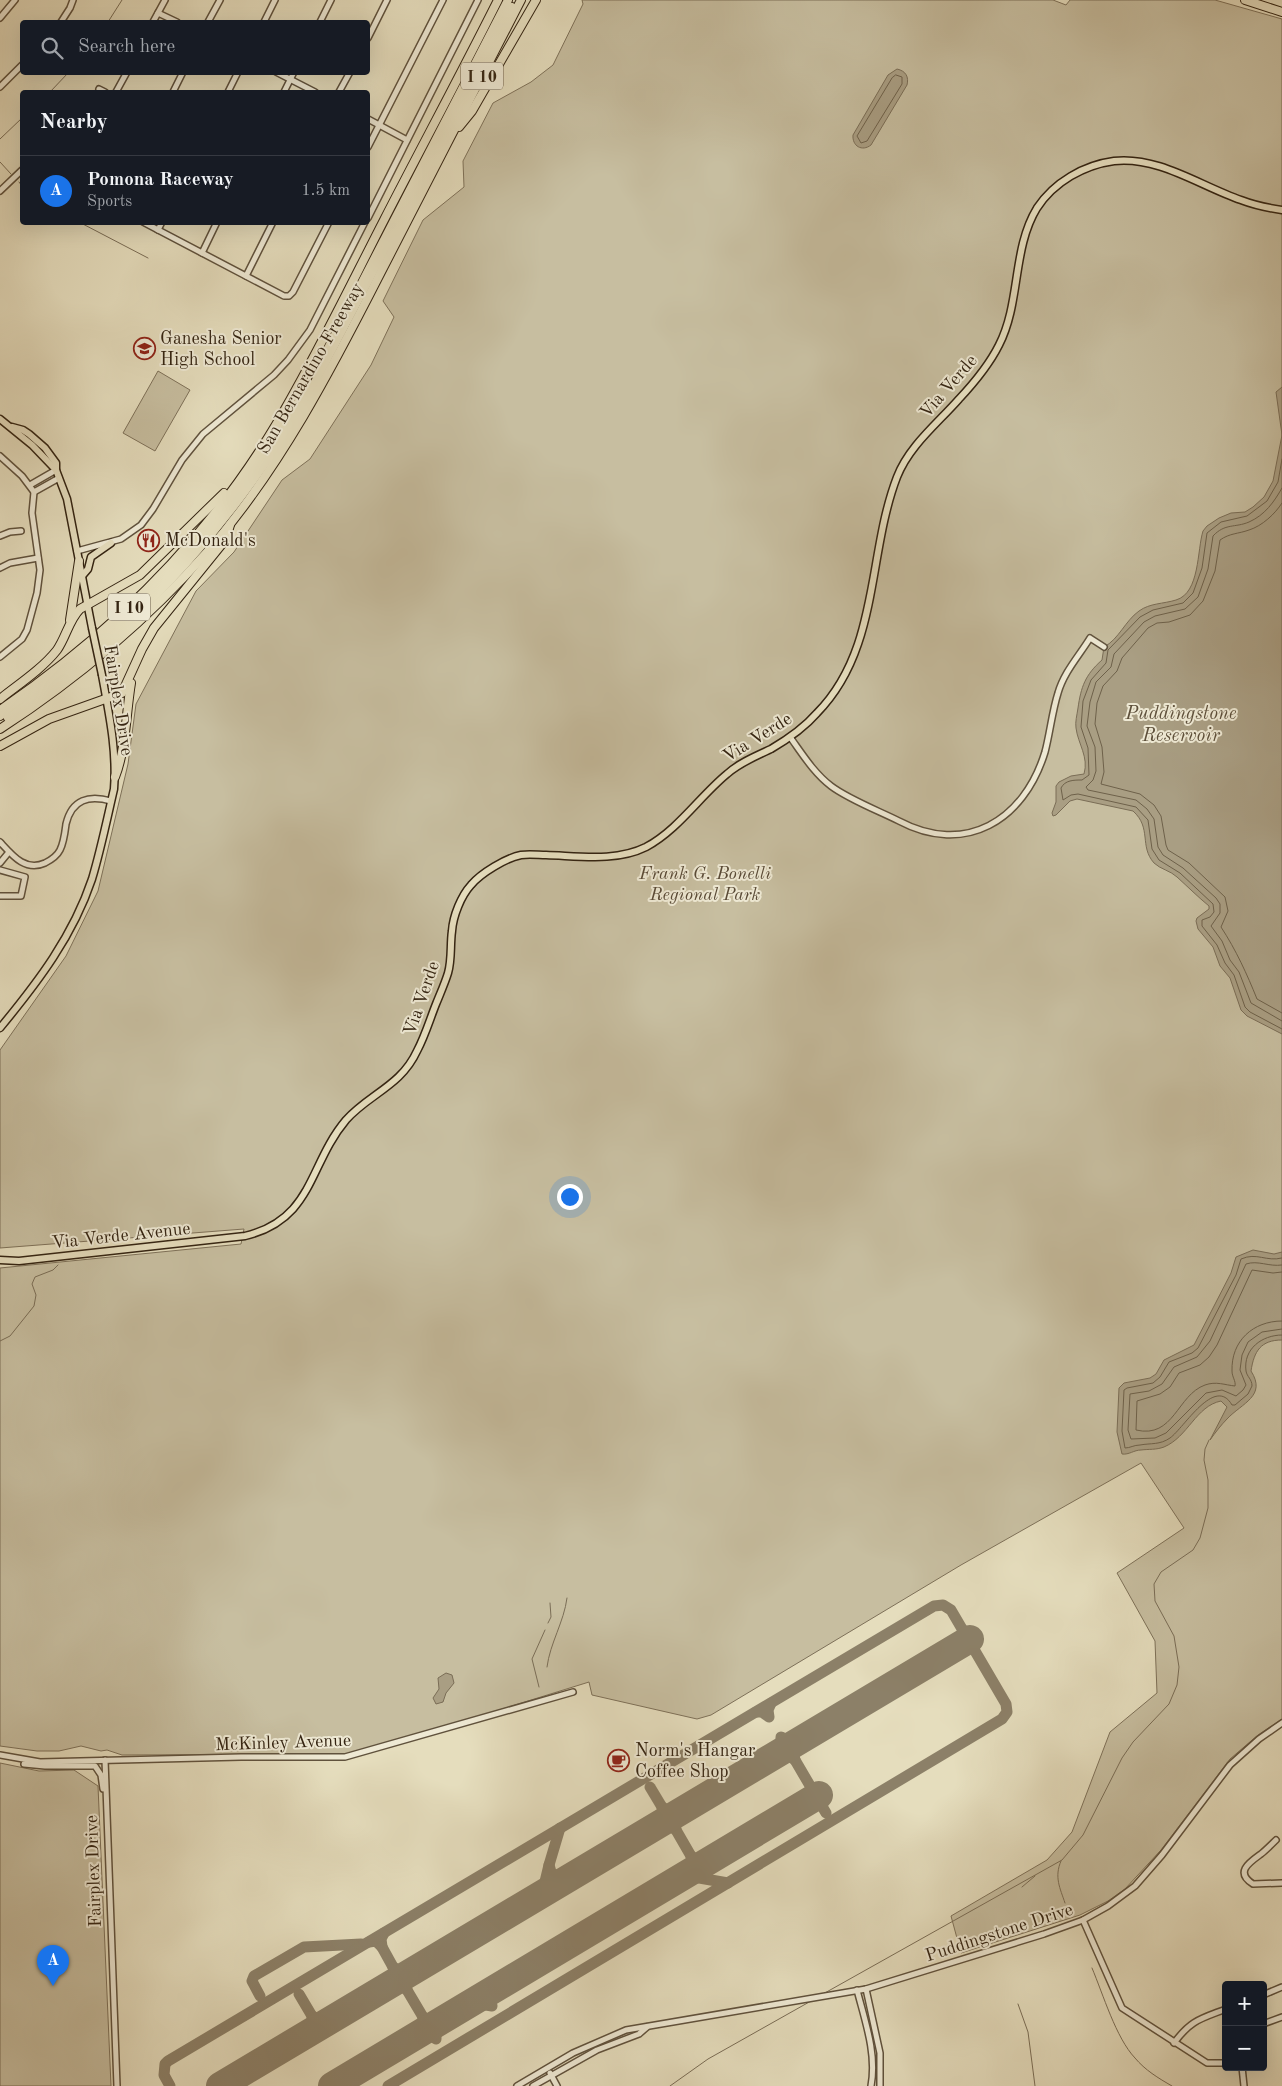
<!DOCTYPE html>
<html lang="en">
<head>
<meta charset="utf-8">
<style>
  body { margin:0; font-family:"Old Standard TT",serif; background:#242831; color:#f1f3f6 }
  .controls { position:absolute; right:15px; bottom:15px; display:grid; overflow:hidden; border-radius:5px; box-shadow:0 5px 20px #0002 }
  .controls button { width:45px; height:45px; display:grid; place-items:center; padding:0; border:0; border-bottom:1px solid #363941; background:#171b24; color:#f1f3f6; font:25px sans-serif }
  .you { position:absolute; left:569px; top:1196px; width:18px; height:18px; margin:-12px; border:4px solid #fff; border-radius:50%; background:#1a73e8; box-shadow:0 0 0 8px #1a73e833 }
  .badge { display:grid; place-items:center; width:32px; height:32px; border-radius:50%; background:#1a73e8; color:#fff; font-size:16px; font-weight:700 }
  .pin { position:absolute; translate:-50% -41px; filter:drop-shadow(0 1px 2px #0008) }
  .pin::after { content:''; position:absolute; top:26px; width:18px; height:15px; background:inherit; clip-path:polygon(0 0,100% 0,50% 100%) }
  .list { margin:0; padding:0; list-style:none }
  h2 { display:flex; justify-content:space-between; align-items:center; height:65px; margin:0; padding:0 20px; font-size:21px }
  h2 small { font-size:16px; font-weight:400; color:#9ea1a6 }
  .list li { display:grid; grid-template-columns:32px 1fr auto; gap:15px; align-items:center; box-sizing:border-box; height:70px; padding:0 20px; border-top:1px solid #363941 }
  .list b { display:block; font-size:19px; white-space:nowrap }
  .list p { margin:0; font-size:16px; white-space:nowrap; color:#9ea1a6 }
  .list em { font-size:16px; font-style:normal; color:#9ea1a6 }
  .icon { flex:none; width:28px; height:28px; fill:none; stroke:currentColor; stroke-width:2; stroke-linecap:round; stroke-linejoin:round }
  .map { position:relative; flex:none; width:1282px; height:2086px; overflow:hidden }
  .search { position:absolute; background:#171b24; box-shadow:0 5px 20px #0002; left:20px; top:20px; width:350px; height:55px; display:flex; align-items:center; gap:12px; box-sizing:border-box; padding:0 18px; border-radius:5px; color:#9ea1a6; font-size:19px }
  .panel { position:absolute; background:#171b24; box-shadow:0 5px 20px #0002; left:20px; top:90px; width:350px; height:135px; border-radius:5px }
  .map>svg:first-child { display:block }
</style>
</head>
<body>
<div class="map">
<svg width="1282" height="2086" viewBox="0 0 1282 2086">
  <rect width="100%" height="100%" fill="#e5ddbd"/>
  <filter id="stains"><feTurbulence type="fractalNoise" baseFrequency=".004" numOctaves="4"/><feColorMatrix values="0 0 0 0 .2 0 0 0 0 .09 0 0 0 0 .02 0 0 0 .5 -.17"/></filter>
  <radialGradient id="worn" r=".72"><stop offset=".6" stop-color="#630" stop-opacity="0"/><stop offset="1" stop-color="#630" stop-opacity=".3"/></radialGradient>
  <g fill="#c7bea0" stroke="#7e7159">
    <path d="M582 0H1053L1066 5 1070 0H1215L1282 19V1719L1258 1735 1230 1759 1161 1850 1125 1889 1108 1901 1080 1915 961 1953 951 1916 1047 1860 1072 1832 1110 1732 1157 1693 1155 1641 1117 1573 1184 1528 1141 1463 961 1565 711 1715 697 1719 592 1695 589 1682 377 1748 346 1754 122 1755 107 1750 101 1751 81 1746 59 1751H37L0 1746V1268L241 1244 244 1229 0 1248V1050L66 956 98 891 128 764 136 704 196 591 234 552 282 480 310 459 371 365 394 317 383 301 423 220 464 187 463 161 493 103 531 82 553 65 583 4Z"/>
    <path d="M158 371 190 390 155 451 123 433Z"/>
    <path d="M0 1763 39 1771 74 1770 98 1786 111 2086H0Z"/>
  </g>
  <g fill="#a99e83" stroke="#7a6d56">
    <path d="M897 69C906 71 909 77 907 85L871 145C862 152 852 146 853 135L888 75Z"/>
    <path d="M1282 387V1034L1247 1016 1241 1010 1230 978 1220 966 1213 947 1198 929 1196 921 1197 918 1209 909V906C1198 897 1188 887 1177 877 1171 871 1160 869 1154 863 1139 846 1152 828 1133 811L1077 799 1070 801 1056 815 1053 816 1052 813 1056 802V786L1059 782 1071 776 1084 774C1089 757 1078 744 1076 728 1075 722 1077 715 1078 708 1081 687 1085 675 1102 660L1104 647C1119 639 1125 621 1139 611 1150 603 1163 604 1176 600 1200 593 1197 550 1203 531L1207 526 1219 518 1231 513 1245 512 1253 507 1264 497 1273 481 1282 435 1276 392Z"/>
    <path d="M1253 1250 1274 1254 1282 1252V1340C1261 1340 1254 1351 1251 1371 1267 1396 1242 1403 1227 1419 1221 1425 1215 1433 1210 1440L1227 1407 1221 1401C1196 1406 1188 1437 1164 1447 1156 1450 1149 1449 1141 1450 1134 1450 1129 1455 1122 1454L1117 1432 1119 1388 1124 1383 1150 1378 1156 1374 1164 1360 1194 1345 1231 1273 1236 1257Z"/>
    <path d="M446 1673 452 1675 454 1683 446 1693 443 1702 436 1704 433 1698 439 1689 438 1678Z"/>
  </g>
  <g fill="none" stroke-linecap="round" stroke-linejoin="round">
    <g stroke="#6e614a" stroke-width="1">
      <path d="M896 75 902 77V84L867 141 861 143 857 136 892 78Z"/>
      <path d="M1282 459 1278 482 1267 501 1247 516 1221 522 1207 533 1202 568 1193 593 1183 603 1153 610 1140 617 1108 650 1106 663 1091 680 1083 701 1081 727 1088 748 1089 775 1082 780C1074 780 1065 780 1061 788L1063 800 1071 795 1078 794 1136 807 1148 820 1152 849 1159 860 1180 873 1213 904 1214 912 1210 917 1202 920V926L1217 945 1225 963 1234 975 1245 1007 1250 1012 1282 1029"/>
      <path d="M1282 488C1274 502 1265 515 1249 522 1235 528 1225 523 1213 536L1208 569 1198 597 1185 609 1155 616 1144 622 1114 654 1111 667 1096 682 1090 702 1087 726 1095 747 1096 771 1093 780 1086 787 1088 790 1136 800 1147 809 1154 819 1158 847 1163 855 1183 868 1216 898 1220 904V913L1211 926 1222 941 1230 960 1239 972 1251 1003 1282 1021"/>
      <path d="M1282 503C1275 514 1262 526 1249 530 1238 534 1230 533 1220 540L1215 571 1203 601 1190 615 1169 622 1157 623 1148 628 1122 658 1117 671 1103 686 1097 703 1095 724 1102 747 1104 772 1101 784 1140 794 1154 805 1161 816 1166 845 1168 850 1189 863 1225 897 1228 911 1221 927C1236 950 1247 974 1257 999L1282 1013"/>
      <path d="M1282 1258C1266 1262 1257 1252 1241 1259L1236 1275 1198 1348 1192 1353 1169 1362 1160 1377 1153 1383 1127 1388 1124 1390 1122 1431 1125 1448C1130 1448 1134 1445 1140 1445 1151 1443 1160 1445 1170 1438 1184 1428 1215 1375 1232 1405H1235L1248 1394 1252 1386C1252 1379 1247 1377 1246 1371 1243 1349 1262 1335 1282 1335"/>
      <path d="M1282 1265C1269 1267 1258 1260 1246 1264L1210 1341 1197 1357 1174 1367 1162 1384 1149 1391 1130 1394 1128 1430 1131 1439 1155 1438 1166 1433 1206 1393 1222 1390 1236 1396 1243 1390 1246 1385 1240 1370 1242 1355 1248 1342 1262 1332 1282 1329"/>
      <path d="M1282 1272 1273 1273 1252 1270 1217 1345 1209 1357 1200 1365 1179 1373 1170 1387 1160 1394 1137 1401 1136 1430C1174 1439 1177 1395 1205 1385 1216 1381 1225 1385 1235 1386 1236 1381 1232 1377 1232 1371 1231 1341 1253 1321 1282 1321"/>
    </g>
    <g stroke="#7a6d56" stroke-width="1">
      <path d="M108 22 122 0"/>
      <path d="M50 92 69 72"/>
      <path d="M0 139 22 118"/>
      <path d="M0 162 11 174"/>
      <path d="M19 182 22 186"/>
      <path d="M79 222 148 258"/>
      <path d="M0 1341 10 1336 34 1306 36 1295 32 1284 35 1277 53 1270 58 1265"/>
      <path d="M548 1623 551 1617 550 1603"/>
      <path d="M547 1667C550 1643 564 1622 567 1598"/>
      <path d="M539 1687 532 1659 545 1630"/>
      <path d="M1061 1861C1054 1877 1060 1888 1065 1903"/>
      <path d="M1022 1887 1035 1876"/>
      <path d="M1092 1968C1103 1994 1116 2038 1135 2058 1145 2070 1158 2078 1172 2086"/>
      <path d="M823 1994 1062 1860 1083 1835 1122 1758 1133 1742 1169 1704 1177 1685 1179 1667 1174 1636 1155 1601 1154 1584 1161 1572 1193 1550 1200 1538 1208 1508V1480L1204 1460 1205 1449 1209 1440"/>
      <path d="M1018 2004 1028 2032 1035 2086"/>
      <path d="M670 2086 708 2059 811 2001"/>
    </g>
    <g stroke="#8c8068" stroke-width="11">
      <path d="M756 1712H762L769 1717 768 1710 771 1703"/>
      <path d="M781 1737 789 1741 798 1742 793 1751 795 1760 786 1754H776L781 1746Z"/>
      <path d="M795 1760 826 1813"/>
      <path d="M650 1787 662 1807"/>
      <path d="M657 1826 667 1824 676 1830 675 1822 682 1810"/>
      <path d="M657 1826 663 1817 662 1807 672 1813 682 1810"/>
      <path d="M676 1830 691 1856"/>
      <path d="M549 1865 560 1828"/>
      <path d="M683 1877 688 1876 728 1883"/>
      <path d="M681 1878C688 1871 694 1867 691 1856L698 1861 711 1860"/>
      <path d="M533 1899 543 1890 549 1865 551 1872 557 1877H570"/>
      <path d="M369 1942 376 1941 382 1947 381 1939 384 1933"/>
      <path d="M382 1947 393 1967"/>
      <path d="M392 1984 401 1986 407 1990 406 1983 410 1973"/>
      <path d="M391 1985 395 1974 393 1967 402 1972H412"/>
      <path d="M407 1990 423 2017"/>
      <path d="M299 1994 312 2016"/>
      <path d="M260 1996 252 1981 254 1976 304 1947 361 1944"/>
      <path d="M466 2006 480 2004 492 2006 488 2003 487 1998 491 1991"/>
      <path d="M311 2032 313 2026 312 2016 322 2021H330"/>
      <path d="M418 2034 423 2027V2017L431 2022 441 2021"/>
      <path d="M418 2034H429L436 2039V2029L441 2021"/>
      <path d="M170 2086 164 2075 165 2064 168 2061 934 1606 943 1605 951 1610 1006 1704 1007 1712 1002 1719 388 2086"/>
    </g>
    <g stroke="#8c8068" stroke-width="28">
      <path d="M220 2086 970 1639"/>
      <path d="M332 2086 819 1795"/>
    </g>
    <defs>
      <g id="minor">
        <path d="M158 13 177 22"/>
        <path d="M0 18 15 0"/>
        <path d="M61 22 70 8 73 0"/>
        <path d="M153 22 165 0"/>
        <path d="M208 22 220 0"/>
        <path d="M264 22 275 0"/>
        <path d="M320 22 331 0"/>
        <path d="M368 38 387 0"/>
        <path d="M276 72 315 92"/>
        <path d="M0 87 22 65"/>
        <path d="M99 89 105 92"/>
        <path d="M116 92 127 72"/>
        <path d="M173 92 183 72"/>
        <path d="M228 92 238 72"/>
        <path d="M284 92 294 72"/>
        <path d="M339 92 350 72"/>
        <path d="M368 119 407 140"/>
        <path d="M368 147 443 0"/>
        <path d="M0 191 22 170"/>
        <path d="M368 218 478 0"/>
        <path d="M143 222 284 296H289L293 292 329 222"/>
        <path d="M158 230 162 222"/>
        <path d="M202 253 217 222"/>
        <path d="M246 276 273 222"/>
        <path d="M0 456 22 476 34 492 32 513 40 570 37 593 27 630 22 639 0 657"/>
        <path d="M30 485 56 470"/>
        <path d="M34 492 59 478"/>
        <path d="M0 536 10 532 21 531"/>
        <path d="M77 551 121 539 141 525 153 509 182 460 203 434 274 375 288 360 310 330 365 222"/>
        <path d="M0 568 10 563 38 558"/>
        <path d="M790 737C803 755 814 773 831 786 848 799 879 811 899 821 965 856 1024 821 1045 752 1050 733 1052 712 1058 693 1064 672 1079 656 1090 638L1104 647"/>
        <path d="M0 842C12 855 25 872 45 863 51 860 57 856 60 850 64 842 65 832 66 824 72 799 89 795 111 801"/>
        <path d="M0 863 9 852"/>
        <path d="M0 870 25 877 21 896H0"/>
        <path d="M0 1755 40 1762 241 1757H345L573 1692"/>
        <path d="M105 1760 117 2086"/>
        <path d="M24 1764 45 1766H95L101 1775 103 1789"/>
        <path d="M1276 1840C1271 1845 1266 1850 1261 1854 1250 1862 1234 1872 1253 1884L1282 1883"/>
        <path d="M1083 1920 1122 2008 1207 2063H1226"/>
        <path d="M866 1989 880 2053V2086"/>
        <path d="M857 1990C865 2021 877 2054 871 2086"/>
        <path d="M1263 1995 1282 1987"/>
        <path d="M1263 2024 1282 2017"/>
        <path d="M1174 2043C1191 2020 1200 2019 1226 2009"/>
        <path d="M1242 2067 1244 2086"/>
        <path d="M550 2073 557 2086"/>
        <path d="M517 2086 573 2053 626 2030 866 1989 1044 1934 1083 1920 1108 1906 1135 1886 1162 1855 1230 1765 1259 1739 1282 1723"/>
        <path d="M533 2086 597 2050 639 2034 647 2027"/>
      </g>
      <g id="major">
        <path d="M0 419 32 445 56 470"/>
        <path d="M12 427 23 430 29 434 45 448 56 463V470L67 499 92 628"/>
        <path d="M82 576 88 569 91 557 111 543"/>
        <path d="M0 1028C38 982 73 936 92 879 101 849 107 819 114 789 117 750 109 714 102 675"/>
        <path d="M0 1260 19 1261 245 1236C314 1219 308 1165 346 1120 369 1094 401 1086 417 1051 425 1036 430 1019 436 1004 440 994 445 983 448 973 452 959 450 945 452 931 453 916 461 896 471 885 481 873 506 858 521 855 529 854 539 855 546 855 579 856 616 862 646 847 678 830 700 796 727 774 739 763 756 756 771 749 788 739 804 728 817 713 880 649 867 555 897 477 909 446 937 424 959 399 974 383 989 365 999 345 1021 302 1012 249 1037 208 1054 182 1084 165 1114 161 1159 156 1200 186 1241 200 1254 205 1268 208 1282 210"/>
      </g>
      <g id="highway">
        <path d="M1245 0 1282 12"/>
        <path d="M459 127 472 111 536 0"/>
        <path d="M323 358 508 0"/>
        <path d="M139 606C206 539 261 465 309 384"/>
        <path d="M70 620 79 561"/>
        <path d="M0 699C19 684 42 669 57 650 66 637 69 620 80 609L140 575 224 493"/>
        <path d="M0 710C111 634 208 539 277 423 316 357 349 288 384 220 422 146 461 74 498 0"/>
        <path d="M0 716 61 673 125 619"/>
        <path d="M8 718C131 635 228 530 304 403L512 7"/>
        <path d="M0 729C77 679 147 620 208 551 280 468 331 370 381 272 428 182 474 91 521 0"/>
        <path d="M0 746 49 719 122 693 142 649 154 628 226 539 230 525"/>
        <path d="M115 777C126 749 126 713 131 683"/>
      </g>
    </defs>
    <use href="#minor" stroke="#60523d" stroke-width="8"/>
    <use href="#major" stroke="#342412" stroke-width="9"/>
    <use href="#highway" stroke="#342412" stroke-width="10"/>
    <use href="#minor" stroke="#eee9d4" stroke-width="5"/>
    <use href="#major" stroke="#e5ddbd" stroke-width="6"/>
    <use href="#highway" stroke="#e5ddbd" stroke-width="8"/>
    <defs>
      <path id="major-bridge" d="M92 628 102 675"/>
    </defs>
    <use href="#major-bridge" stroke="#342412" stroke-width="9" stroke-linecap="butt"/>
    <use href="#major-bridge" stroke="#e5ddbd" stroke-width="6"/>
  </g>
  <defs>
    <symbol id="school-ring" viewBox="-11 -11 22 22"><circle r="9.5" fill="#eee9d4" stroke="#8f2418" stroke-width="1.5"/><path d="M0-5L7-2L0 1L-7-2ZM-4 1L0 2.5L4 1V4Q0 6-4 4Z" fill="#8f2418"/></symbol>
    <symbol id="restaurant-ring" viewBox="-11 -11 22 22"><circle r="9.5" fill="#eee9d4" stroke="#8f2418" stroke-width="1.5"/><path d="M-5-6h1v4h1v-4h1v4h1v-4h1v5L-1.5 .5V6h-2V.5L-5-1ZM5-6V6H3V1.5H1.5Q1.5-4 5-6Z" fill="#8f2418"/></symbol>
    <symbol id="cafe-ring" viewBox="-11 -11 22 22"><circle r="9.5" fill="#eee9d4" stroke="#8f2418" stroke-width="1.5"/><path d="M-5.5-4.5H6V0H3Q3 3.5 0 3.5H-2.5Q-5.5 3.5-5.5 0ZM3-3.2v2h1.7v-2ZM-6 4.5H4V6H-6Z" fill="#8f2418"/></symbol>
  </defs>
  <g fill-rule="evenodd">
    <use href="#school-ring" x="132" y="336" width="25" height="25"/>
    <use href="#restaurant-ring" x="136" y="528" width="25" height="25"/>
    <use href="#cafe-ring" x="606" y="1748" width="25" height="25"/>
  </g>
  <g text-anchor="middle" stroke-width="4" stroke-linejoin="round" paint-order="stroke">
    <g fill="#eee9d4" stroke="#6c5f4c" stroke-width="1">
      <rect x="461" y="62.5" width="42" height="27" rx="4"/>
      <rect x="108" y="593.5" width="42" height="27" rx="4"/>
    </g>
    <g font-size="16" font-weight="bold" fill="#342412">
      <text x="482" y="82">I 10</text>
      <text x="129" y="613">I 10</text>
    </g>
    <g font-size="18" fill="#342412" stroke="#eee9d4" text-anchor="start">
      <text x="160" y="344">Ganesha Senior<tspan x="160" dy="21">High School</tspan></text>
      <text x="165" y="546">McDonald's</text>
      <text x="635" y="1756">Norm's Hangar<tspan x="635" dy="21">Coffee Shop</tspan></text>
    </g>
    <g font-size="18" fill="#342412" stroke="#eee9d4">
      <text transform="translate(310 368) rotate(-60)" y="6">San Bernardino Freeway</text>
      <text transform="translate(948 386) rotate(-49)" y="6">Via Verde</text>
      <text transform="translate(119 700) rotate(81)" y="6">Fairplex Drive</text>
      <text transform="translate(757 737) rotate(-32)" y="6">Via Verde</text>
      <text transform="translate(421 998) rotate(-71)" y="6">Via Verde</text>
      <text transform="translate(121 1235) rotate(-6)" y="6">Via Verde Avenue</text>
      <text transform="translate(283 1742) rotate(-2)" y="6">McKinley Avenue</text>
      <text transform="translate(93 1871) rotate(-92)" y="6">Fairplex Drive</text>
      <text transform="translate(999 1932) rotate(-18)" y="6">Puddingstone Drive</text>
    </g>
    <g font-size="18" font-style="italic" fill="#594a36" stroke="#eee9d4">
      <text x="705" y="879">Frank G. Bonelli<tspan x="705" dy="21">Regional Park</tspan></text>
    </g>
    <g font-size="19" font-style="italic" fill="#5d4f3a" stroke="#eee9d4">
      <text x="1181" y="719">Puddingstone<tspan x="1181" dy="22">Reservoir</tspan></text>
    </g>
  </g>
  <rect width="100%" height="100%" filter="url(#stains)"/>
  <rect width="100%" height="100%" fill="url(#worn)"/>
</svg>
<div class="controls">
<button>+</button>
<button>−</button>
</div>
<div class="you"></div>
<div class="pin badge" style="left:53px;top:1986px">A</div>
<div class="search"><svg class="icon" aria-label="search" viewBox="0 0 24 24"><circle cx="10" cy="10" r="6"/><path d="M15 15l6 6"/></svg>Search here</div>
<section class="panel">
<h2>Nearby<small></small></h2>
<ul class="list">
<li><span class="badge">A</span><div><b>Pomona Raceway</b><p>Sports</p></div><em>1.5 km</em></li>
</ul>
</section>
</div>
</body>
</html>
